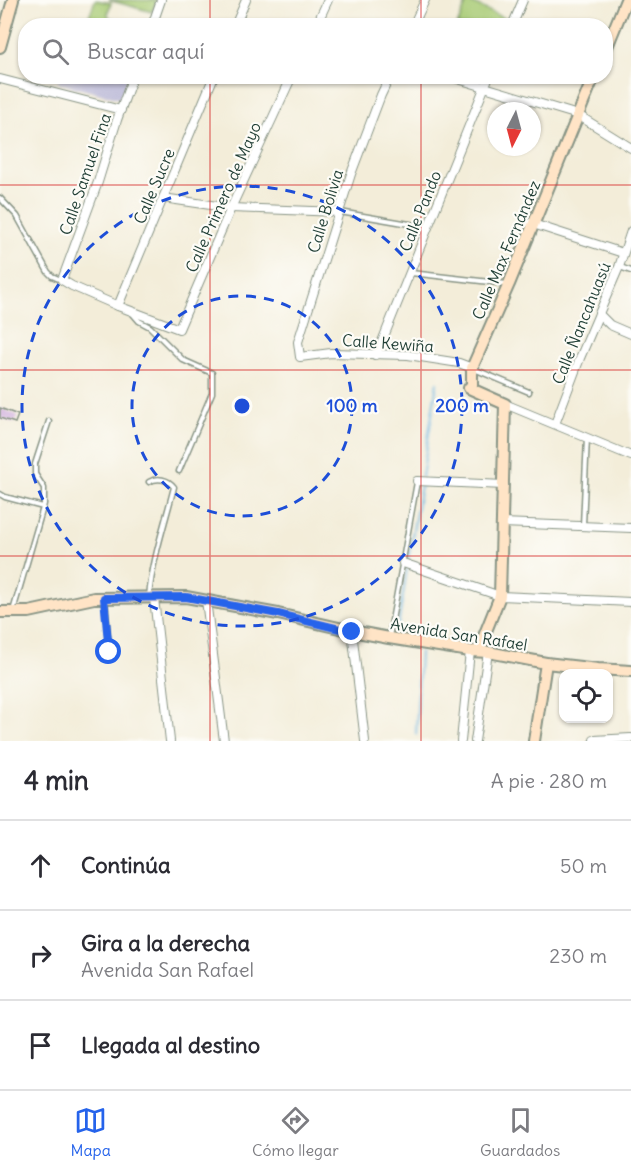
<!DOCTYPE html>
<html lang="es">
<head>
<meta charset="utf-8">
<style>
  body { margin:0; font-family:Delius,sans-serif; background:#f7f7f7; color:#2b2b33 }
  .controls { position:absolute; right:18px; bottom:18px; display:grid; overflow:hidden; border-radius:12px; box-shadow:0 2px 4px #0004 }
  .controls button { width:54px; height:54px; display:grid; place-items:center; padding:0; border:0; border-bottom:2px solid #e1e1e2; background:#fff; color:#2b2b33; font:30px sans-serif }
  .compass { position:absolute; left:487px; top:102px; width:54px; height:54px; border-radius:50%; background:#fff; box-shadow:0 2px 4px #0004; rotate:186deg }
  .stop { position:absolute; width:18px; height:18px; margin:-14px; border:4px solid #2563eb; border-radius:50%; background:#fff }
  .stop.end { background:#2563eb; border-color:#fff; box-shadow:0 2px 6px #0008 }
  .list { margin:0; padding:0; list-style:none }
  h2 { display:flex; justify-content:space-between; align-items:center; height:78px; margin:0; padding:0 24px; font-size:26px }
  h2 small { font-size:20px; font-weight:400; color:#7c7c81 }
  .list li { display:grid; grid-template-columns:39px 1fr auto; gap:18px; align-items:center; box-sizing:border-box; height:90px; padding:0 24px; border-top:2px solid #e1e1e2 }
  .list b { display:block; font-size:22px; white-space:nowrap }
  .list p { margin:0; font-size:20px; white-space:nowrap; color:#7c7c81 }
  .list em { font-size:20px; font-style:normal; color:#7c7c81 }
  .icon { flex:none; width:33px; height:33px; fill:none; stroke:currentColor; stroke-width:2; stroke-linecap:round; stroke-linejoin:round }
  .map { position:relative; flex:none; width:631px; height:741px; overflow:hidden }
  .search { position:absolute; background:#fff; box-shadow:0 2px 4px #0004; left:18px; right:18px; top:18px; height:66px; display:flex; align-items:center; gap:15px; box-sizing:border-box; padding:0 21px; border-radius:24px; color:#7c7c81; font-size:22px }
  .sheet { height:348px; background:#fff }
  nav { display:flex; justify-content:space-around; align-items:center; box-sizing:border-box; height:84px; border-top:2px solid #e1e1e2; background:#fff; font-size:16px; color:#7c7c81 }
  nav a { display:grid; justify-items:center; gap:3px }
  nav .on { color:#2563eb }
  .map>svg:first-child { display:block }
</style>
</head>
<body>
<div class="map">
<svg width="631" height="741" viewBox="0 0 631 741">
  <rect width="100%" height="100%" fill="#fdfcf7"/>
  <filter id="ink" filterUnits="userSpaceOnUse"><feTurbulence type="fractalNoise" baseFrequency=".0167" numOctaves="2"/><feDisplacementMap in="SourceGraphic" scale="12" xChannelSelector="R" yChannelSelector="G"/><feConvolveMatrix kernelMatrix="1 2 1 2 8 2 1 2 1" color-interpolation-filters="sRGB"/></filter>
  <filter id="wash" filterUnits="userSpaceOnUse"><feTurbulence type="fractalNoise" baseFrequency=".008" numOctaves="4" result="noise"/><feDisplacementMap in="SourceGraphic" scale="24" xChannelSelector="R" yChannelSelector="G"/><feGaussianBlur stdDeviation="1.35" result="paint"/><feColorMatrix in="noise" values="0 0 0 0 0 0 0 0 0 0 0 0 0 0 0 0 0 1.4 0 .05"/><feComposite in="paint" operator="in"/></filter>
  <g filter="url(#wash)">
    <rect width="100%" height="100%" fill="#f3edd9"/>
    <path fill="#c3c1db" d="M59 77V76L128 77 120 99 58 83Z"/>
    <g fill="#a7ca73" stroke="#638454" stroke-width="1.5">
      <path d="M95 0 111 3 108 12 109 18 134 25H86Z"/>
      <path d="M109 0H157L152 12Z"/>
      <path d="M467 1 511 21 509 25 457 26Z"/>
    </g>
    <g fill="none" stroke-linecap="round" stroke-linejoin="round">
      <g stroke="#64b2de" stroke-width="2">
        <path d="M422 477 437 383"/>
        <path d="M408 560 421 485"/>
        <path d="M397 632 407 569"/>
        <path d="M416 734 420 652"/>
      </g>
    </g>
    <g id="blocks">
      <path fill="#cfaedc" d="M0 408 18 415 15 423 0 418Z"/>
    </g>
  </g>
  <g filter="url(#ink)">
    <use href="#blocks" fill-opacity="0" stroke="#899586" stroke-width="1.5"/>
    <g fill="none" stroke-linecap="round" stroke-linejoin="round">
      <defs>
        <g id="lane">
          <path d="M0 198 17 216 48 272 52 276 61 280"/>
          <path d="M340 212 427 227"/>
          <path d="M620 267 631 271"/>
          <path d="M411 273 507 284"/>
          <path d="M133 314 139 321 150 327 183 360 212 373V393L179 471"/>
          <path d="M474 369 529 392"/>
          <path d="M149 482C157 477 168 479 174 487 165 523 152 561 149 597"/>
          <path d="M0 494 5 497 43 507"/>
          <path d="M583 525 587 438"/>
          <path d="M105 599 109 652"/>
          <path d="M13 611 44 504V488L35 474V464L49 421"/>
          <path d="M389 637 417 482"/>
        </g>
        <g id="street">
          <path d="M152 26 161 0"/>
          <path d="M235 26 246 0"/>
          <path d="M316 26 328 0"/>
          <path d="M413 26 425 0"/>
          <path d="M512 26 523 0"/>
          <path d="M133 76 117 120 98 182 62 280 72 286 118 306 179 329 231 208 292 76"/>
          <path d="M390 76 381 95 351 174 298 342 300 357 331 353 408 355 459 363 472 368"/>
          <path d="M448 76 578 115 631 148"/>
          <path d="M0 79 121 110"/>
          <path d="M163 198 231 208 339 212"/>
          <path d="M530 223 623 253"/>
          <path d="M118 306 214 76"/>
          <path d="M599 314 610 325 631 334"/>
          <path d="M375 355 381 344 489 76"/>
          <path d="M505 404 631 456"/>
          <path d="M555 424 580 358 619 267 631 231"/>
          <path d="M417 481 504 485"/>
          <path d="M502 523 631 528"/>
          <path d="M403 563 500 596 631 602"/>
          <path d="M154 598 170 741"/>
          <path d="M206 600 224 741"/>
          <path d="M352 631 365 741"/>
          <path d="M461 741 470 651"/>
          <path d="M475 741 488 652"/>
          <path d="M594 741V740L631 738"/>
        </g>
        <g id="secondary">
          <path d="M0 47 13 0"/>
          <path d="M606 49 626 0"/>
          <path d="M0 612H29L94 598 186 597 278 614 352 631 389 638 470 651 488 652 546 663 598 669 631 671"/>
          <path d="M478 651 500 596 505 404 469 388 472 385V368L509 284 594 76"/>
          <path d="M534 741 546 663"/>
        </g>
      </defs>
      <use href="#lane" stroke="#899586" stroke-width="7"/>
      <use href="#street" stroke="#899586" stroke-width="10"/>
      <use href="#secondary" stroke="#899586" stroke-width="14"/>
      <use href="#lane" stroke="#fff" stroke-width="4"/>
      <use href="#street" stroke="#fff" stroke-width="8"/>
      <use href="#secondary" stroke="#ffe4c6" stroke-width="10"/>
    </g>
  </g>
  <g fill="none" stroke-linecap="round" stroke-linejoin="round" filter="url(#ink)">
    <path stroke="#2563eb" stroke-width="8" d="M109 652 104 598 186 597 278 614 352 632"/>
  </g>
  <path fill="none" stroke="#d62828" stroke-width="1.5" stroke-opacity="0.55" d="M210 0V26M421 0V26M210 76V741M421 76V741M0 185H631M0 370H631M0 556H631"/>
  <g fill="none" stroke="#1d4ed8" stroke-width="3" stroke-dasharray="10 8">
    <circle cx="242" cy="406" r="110"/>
    <circle cx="242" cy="406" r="220"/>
  </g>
  <g text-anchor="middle" stroke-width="4.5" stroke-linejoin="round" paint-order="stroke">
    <g font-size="16" fill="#1f3d34" stroke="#fdfcf7">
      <text transform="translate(85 174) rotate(-71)" y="6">Calle Samuel Fina</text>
      <text transform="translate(154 186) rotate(-67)" y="6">Calle Sucre</text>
      <text transform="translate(223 197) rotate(-66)" y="6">Calle Primero de Mayo</text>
      <text transform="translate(325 211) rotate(-73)" y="6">Calle Bolivia</text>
      <text transform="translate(420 211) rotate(-68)" y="6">Calle Pando</text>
      <text transform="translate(506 250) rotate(-67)" y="6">Calle Max Fernández</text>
      <text transform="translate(581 323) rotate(-68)" y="6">Calle Ñancahuasú</text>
      <text transform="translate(388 343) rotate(4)" y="6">Calle Kewiña</text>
      <text transform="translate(459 634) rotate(9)" y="6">Avenida San Rafael</text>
    </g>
  </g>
  <circle cx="242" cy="406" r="9" fill="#1d4ed8" stroke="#fdfcf7" stroke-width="3"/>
  <g font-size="18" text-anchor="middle" font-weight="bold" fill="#1d4ed8" stroke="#fdfcf7" stroke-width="4.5" stroke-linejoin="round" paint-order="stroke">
    <text x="352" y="412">100 m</text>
    <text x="462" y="412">200 m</text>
  </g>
</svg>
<div class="controls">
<button><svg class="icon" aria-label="locate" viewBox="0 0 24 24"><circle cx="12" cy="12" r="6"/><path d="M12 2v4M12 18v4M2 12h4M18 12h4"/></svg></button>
</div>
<svg class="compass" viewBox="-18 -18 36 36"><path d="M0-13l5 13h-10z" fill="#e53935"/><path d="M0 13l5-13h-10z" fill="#7c7c81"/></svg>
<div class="stop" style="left:109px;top:652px"></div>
<div class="stop end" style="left:352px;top:632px"></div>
<div class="search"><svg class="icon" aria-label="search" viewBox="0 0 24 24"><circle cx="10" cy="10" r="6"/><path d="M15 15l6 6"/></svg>Buscar aquí</div>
</div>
<section class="sheet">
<h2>4 min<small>A pie · 280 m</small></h2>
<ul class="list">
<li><svg class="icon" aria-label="ahead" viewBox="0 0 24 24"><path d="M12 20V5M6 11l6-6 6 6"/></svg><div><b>Continúa</b></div><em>50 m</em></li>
<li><svg class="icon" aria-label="right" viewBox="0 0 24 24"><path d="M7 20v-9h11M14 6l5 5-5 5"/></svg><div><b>Gira a la derecha</b><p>Avenida San Rafael</p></div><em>230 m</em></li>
<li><svg class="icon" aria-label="arrive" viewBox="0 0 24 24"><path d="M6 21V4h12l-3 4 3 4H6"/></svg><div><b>Llegada al destino</b></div></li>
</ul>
</section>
<nav>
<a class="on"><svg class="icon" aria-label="map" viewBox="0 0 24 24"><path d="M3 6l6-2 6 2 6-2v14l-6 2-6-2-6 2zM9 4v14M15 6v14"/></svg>Mapa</a>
<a><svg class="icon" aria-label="directions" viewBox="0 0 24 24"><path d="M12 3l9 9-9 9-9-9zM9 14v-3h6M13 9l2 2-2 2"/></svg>Cómo llegar</a>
<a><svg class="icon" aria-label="saved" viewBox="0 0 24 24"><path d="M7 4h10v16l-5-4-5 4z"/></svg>Guardados</a>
</nav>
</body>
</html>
